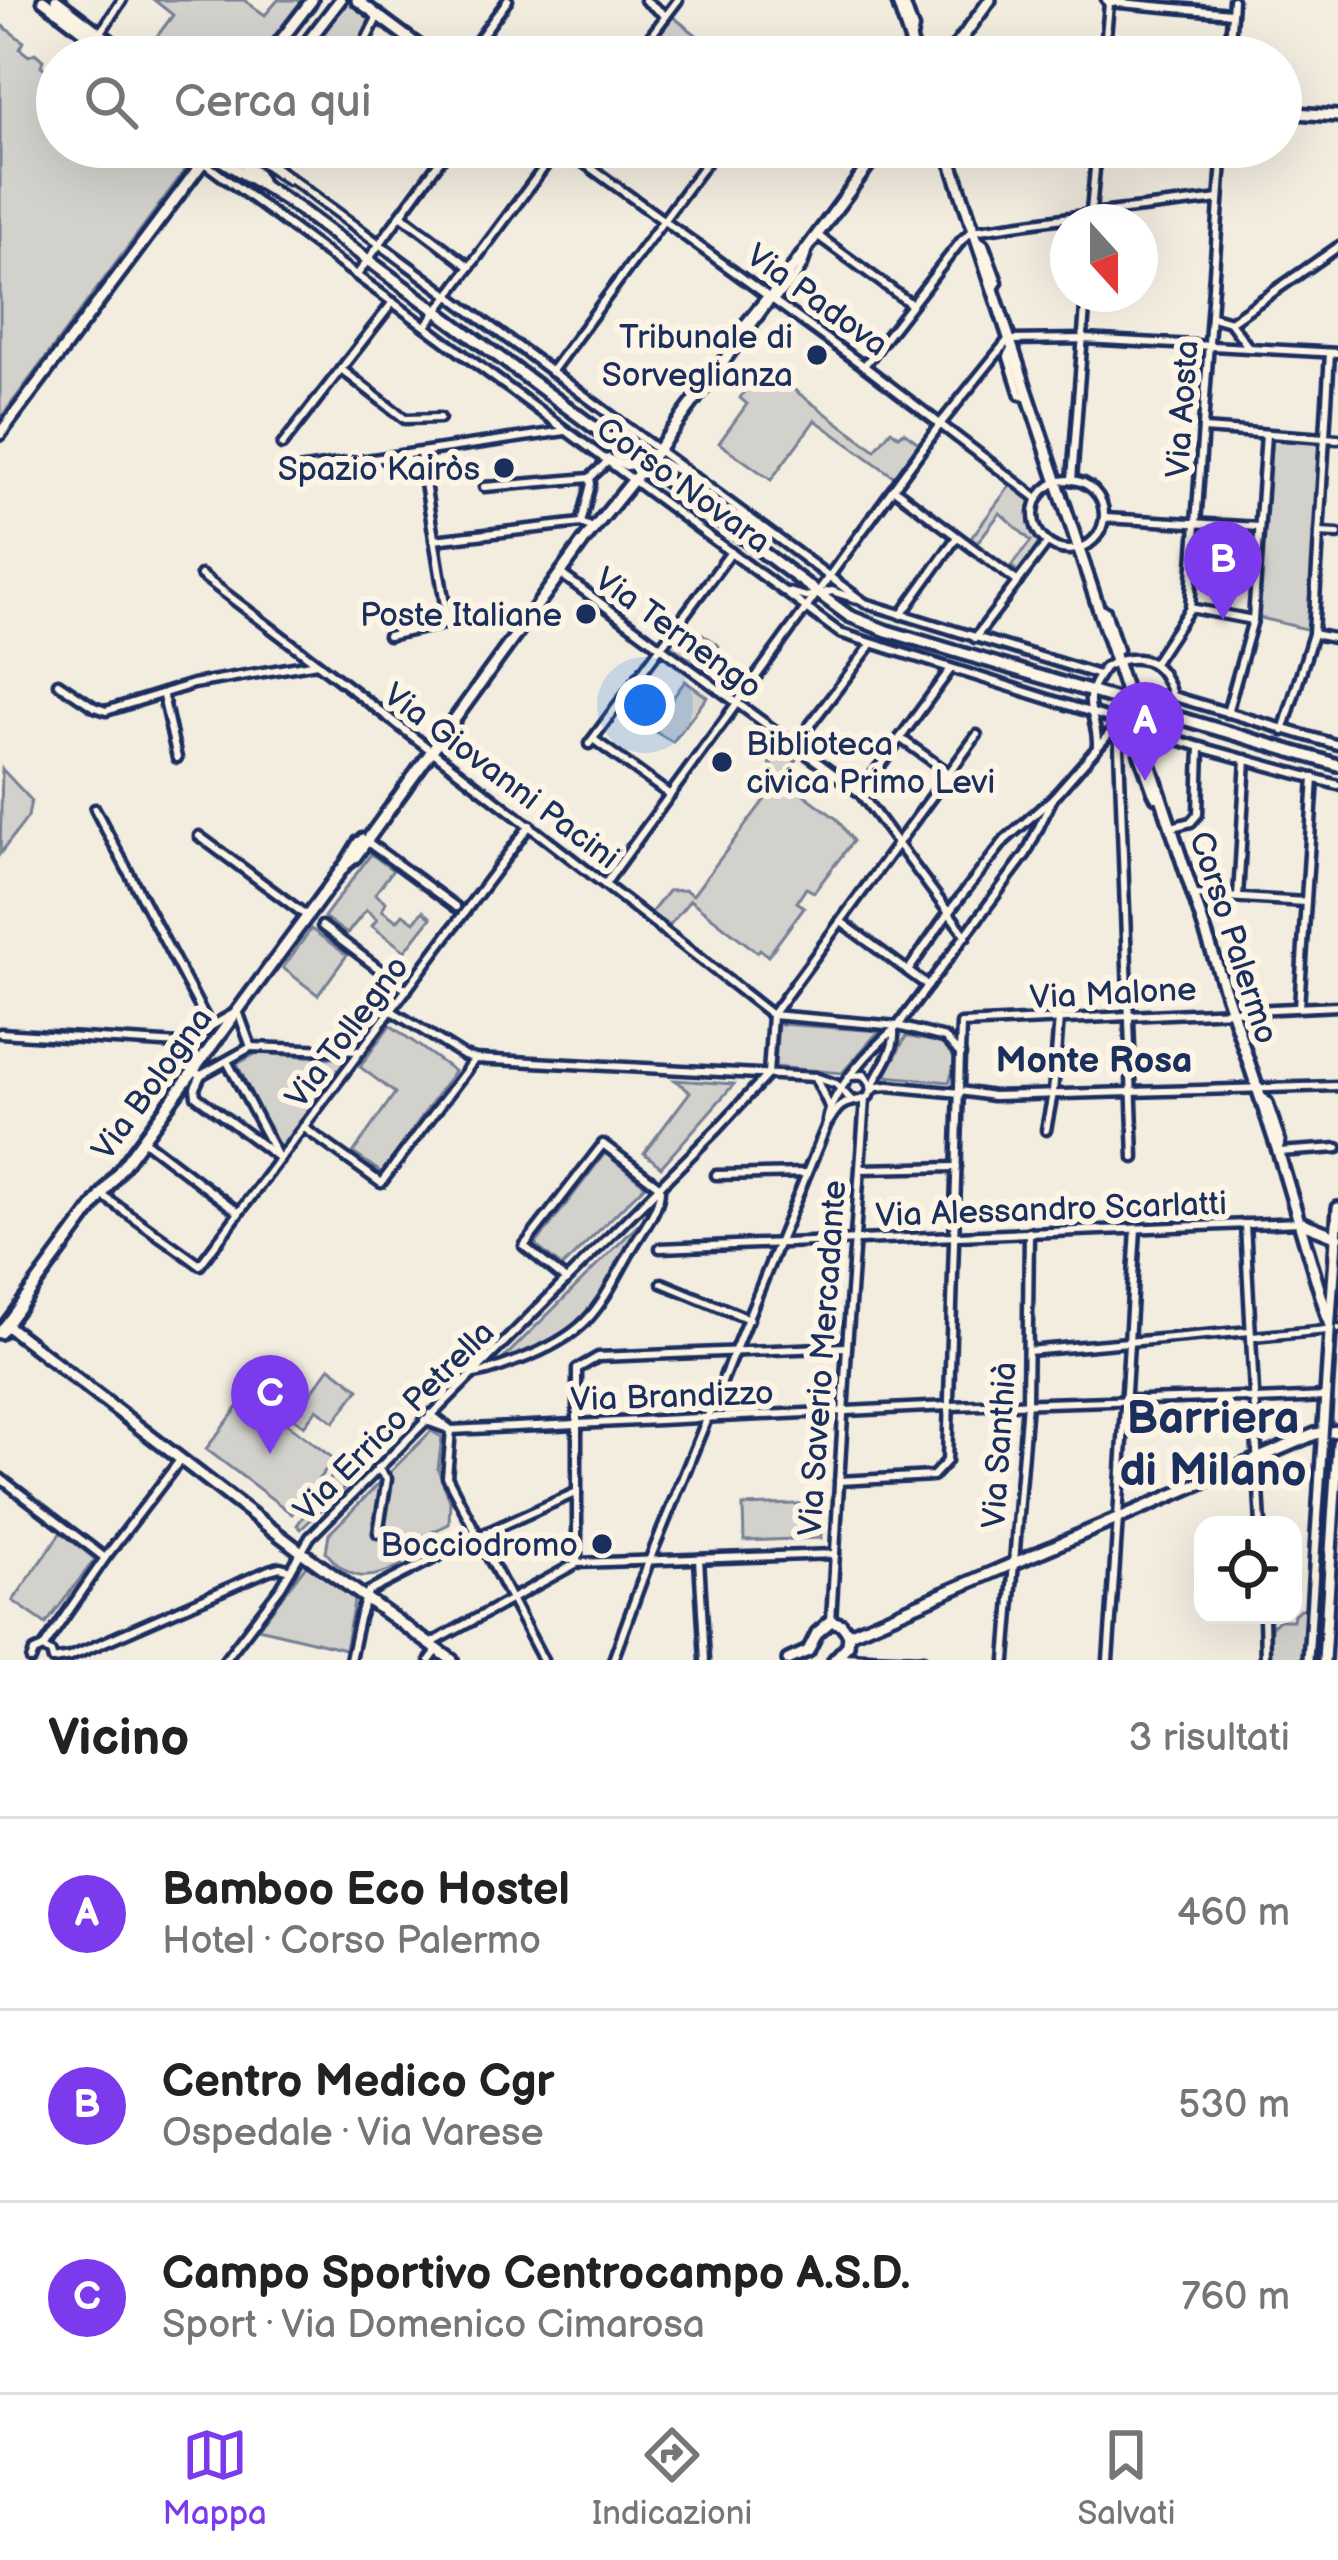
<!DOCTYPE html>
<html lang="it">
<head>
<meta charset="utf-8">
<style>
  body { margin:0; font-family:"Balsamiq Sans",sans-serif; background:#f2f2f2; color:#222 }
  .controls { position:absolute; right:36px; bottom:36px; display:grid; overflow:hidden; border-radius:24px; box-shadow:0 12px 48px #0002 }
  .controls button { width:108px; height:108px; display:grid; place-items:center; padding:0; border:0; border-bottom:3px solid #e0e0e0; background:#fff; color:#222; font:60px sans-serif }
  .compass { position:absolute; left:1050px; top:204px; width:108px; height:108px; border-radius:50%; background:#fff; box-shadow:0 12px 48px #0002; rotate:159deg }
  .you { position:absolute; left:645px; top:705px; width:42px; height:42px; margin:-30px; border:9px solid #fff; border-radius:50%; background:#1a73e8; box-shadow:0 0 0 18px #1a73e833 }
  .badge { display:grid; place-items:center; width:78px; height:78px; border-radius:50%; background:#7c3aed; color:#fff; font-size:39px; font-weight:700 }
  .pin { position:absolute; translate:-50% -99px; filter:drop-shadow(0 3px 6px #0008) }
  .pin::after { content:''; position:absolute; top:63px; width:42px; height:36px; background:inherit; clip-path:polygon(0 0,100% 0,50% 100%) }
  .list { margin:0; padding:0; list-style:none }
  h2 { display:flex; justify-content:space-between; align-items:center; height:156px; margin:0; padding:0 48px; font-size:51px }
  h2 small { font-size:39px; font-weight:400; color:#767676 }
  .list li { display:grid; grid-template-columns:78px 1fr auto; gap:36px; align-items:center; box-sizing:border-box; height:192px; padding:0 48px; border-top:3px solid #e0e0e0 }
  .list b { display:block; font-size:45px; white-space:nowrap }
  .list p { margin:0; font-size:39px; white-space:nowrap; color:#767676 }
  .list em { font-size:39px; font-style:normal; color:#767676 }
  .icon { flex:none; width:66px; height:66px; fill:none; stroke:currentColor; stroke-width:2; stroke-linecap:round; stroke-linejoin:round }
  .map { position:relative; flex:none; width:1338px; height:1660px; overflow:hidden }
  .search { position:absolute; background:#fff; box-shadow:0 12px 48px #0002; left:36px; right:36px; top:36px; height:132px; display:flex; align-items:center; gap:30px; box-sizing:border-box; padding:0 42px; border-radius:66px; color:#767676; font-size:45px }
  .sheet { height:732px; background:#fff }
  nav { display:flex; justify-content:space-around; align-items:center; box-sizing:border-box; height:168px; border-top:3px solid #e0e0e0; background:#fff; font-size:33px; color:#767676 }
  nav a { display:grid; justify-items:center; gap:6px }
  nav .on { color:#7c3aed }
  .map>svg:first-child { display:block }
</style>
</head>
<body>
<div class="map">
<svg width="1338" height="1660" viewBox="0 0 1338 1660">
  <rect width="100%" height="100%" fill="#f3ede0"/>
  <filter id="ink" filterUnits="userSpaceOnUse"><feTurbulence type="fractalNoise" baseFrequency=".00833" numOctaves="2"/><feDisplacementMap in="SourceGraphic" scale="24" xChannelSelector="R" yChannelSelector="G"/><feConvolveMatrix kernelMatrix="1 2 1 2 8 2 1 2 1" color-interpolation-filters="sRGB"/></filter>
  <g filter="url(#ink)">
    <g fill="#d3d1cc" stroke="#778095" stroke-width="3">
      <path d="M154 0H244L265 15 278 0H302L258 57H161L164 52 152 43 173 15Z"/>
      <path d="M348 0H352L373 17 358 44 315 40Z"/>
      <path d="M672 16 725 57 643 54Z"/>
      <path d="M0 24 24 42 20 49 29 56 35 53 43 60 41 66 50 72 57 65V147H165L189 165 0 419Z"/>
      <path d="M762 366 875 450 891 430 899 436 904 432 921 445 897 479 815 420 771 480 719 443 747 404 740 398Z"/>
      <path d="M1268 438 1321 441 1310 630 1257 617Z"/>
      <path d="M1012 483 1034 500C1023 515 1031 532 1041 545L1019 573 1011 566 1031 541 1000 513 977 543 971 538Z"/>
      <path d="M686 622 719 646 717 650 722 654 708 672 670 645Z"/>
      <path d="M685 681 707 697 673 742 630 717 636 708 654 720 655 723Z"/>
      <path d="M780 743 799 757 782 778 837 819 853 841 814 892 806 888 797 902 804 907 768 956 760 949 757 952 690 900 669 926 651 913 668 891 685 890 693 895 781 778 767 760Z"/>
      <path d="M2 769 31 800 28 817 0 854Z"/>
      <path d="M371 854 393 870 375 894 386 902 382 910 397 921 403 914 414 922 423 911 431 918 405 951 372 926 377 919 366 910 347 934 324 917Z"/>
      <path d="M311 929 347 955 318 995 283 968Z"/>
      <path d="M778 1024H779L879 1031 842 1073 775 1067Z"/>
      <path d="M390 1025 454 1071 382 1173 353 1153 395 1093 360 1067Z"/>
      <path d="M906 1036C939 1044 965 1040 949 1082L885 1076Z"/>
      <path d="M257 1053 347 1059 279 1150 237 1064Z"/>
      <path d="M675 1080 734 1084 661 1167 644 1153 690 1092Z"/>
      <path d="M605 1153 645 1185 562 1267 535 1245Z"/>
      <path d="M649 1214C607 1286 590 1341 502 1360Z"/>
      <path d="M330 1367 359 1389 334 1422 317 1409 304 1426 275 1404 287 1388 305 1401Z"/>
      <path d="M248 1394 334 1459 292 1514 206 1449Z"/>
      <path d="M431 1431 442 1437 438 1469 450 1501 449 1524 396 1549 402 1565C370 1581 350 1583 326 1552L329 1534Z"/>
      <path d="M348 1454 364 1469 301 1529 297 1525Z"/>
      <path d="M820 1503 821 1538 744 1541 743 1506Z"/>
      <path d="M61 1532 95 1559 46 1624 13 1601Z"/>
      <path d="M307 1564 355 1597 345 1649 258 1628Z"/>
      <path d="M1300 1609H1307L1304 1657 1302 1660H1270L1271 1627 1279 1620H1293L1294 1614Z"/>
    </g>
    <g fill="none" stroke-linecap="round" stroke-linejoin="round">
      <defs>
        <g id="street">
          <path d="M645 0 666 16"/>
          <path d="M904 0 914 29 912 37"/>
          <path d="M1106 0 1109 2 1231 13"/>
          <path d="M101 32 122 0"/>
          <path d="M315 46 427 52 434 57"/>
          <path d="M362 48 378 16"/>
          <path d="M467 55 508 0"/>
          <path d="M635 57 678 0"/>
          <path d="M1104 57 1109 4"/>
          <path d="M1229 57 1233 0"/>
          <path d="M239 147 288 180"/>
          <path d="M248 147 865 603 1099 675"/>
          <path d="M562 147 864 366 1038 499"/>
          <path d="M203 162 840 633 1200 747 1338 785"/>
          <path d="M401 215 470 267"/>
          <path d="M1090 222 1097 147"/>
          <path d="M817 235 911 304"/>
          <path d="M976 238 984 244 998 282 993 290"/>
          <path d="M357 275 450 147"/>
          <path d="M771 301C786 292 806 268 807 250"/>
          <path d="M1213 317 1230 322 1249 348"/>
          <path d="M1230 322 1338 247"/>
          <path d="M426 326 559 147"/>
          <path d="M1012 347 1008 357 1020 395 1029 397"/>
          <path d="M728 353 730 342 767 296"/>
          <path d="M864 366 961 241 972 231 1091 214 1219 199"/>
          <path d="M341 369 405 419 440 418"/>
          <path d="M551 372 718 147"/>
          <path d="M1204 429 1338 439"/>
          <path d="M282 445 393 302"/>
          <path d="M608 458 626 466 662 463 681 472"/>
          <path d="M284 472 565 431"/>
          <circle cx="1069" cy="515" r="35"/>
          <path d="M1072 480 1086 294"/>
          <path d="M484 487 590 478"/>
          <path d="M894 489 1018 582"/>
          <path d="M1105 518 1259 527"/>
          <path d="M581 523 591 484 590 478 606 463"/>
          <path d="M1319 533 1338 534"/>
          <path d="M434 540 581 523 593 528"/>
          <path d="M561 574 860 793 966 936"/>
          <path d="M201 575C393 720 583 867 772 1015"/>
          <path d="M788 592 806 597 832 591 856 599"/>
          <path d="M1099 608 1106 611 1118 650 1113 655"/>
          <path d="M1190 608 1253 620"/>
          <path d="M901 615 957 537"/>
          <path d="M1313 634 1338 639"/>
          <path d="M388 636 448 623 420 453"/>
          <path d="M975 638 1047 543"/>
          <path d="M1154 663 1190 608 1223 147"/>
          <path d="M58 683 94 707 106 711 193 684 317 663"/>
          <path d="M163 696 177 758"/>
          <path d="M1172 696 1338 745"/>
          <path d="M1227 713 1253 620 1266 434"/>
          <path d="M1118 719 1134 1158"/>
          <path d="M1283 731 1313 634 1330 353"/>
          <path d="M900 738 949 773"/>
          <path d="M593 739 670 795"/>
          <path d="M1142 743 1138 753 1152 792 1155 798H1160"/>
          <path d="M589 744 731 552"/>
          <path d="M794 746 871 645"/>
          <path d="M1097 748C1099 711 1075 706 1105 667 1126 655 1153 654 1165 678 1167 681 1172 693 1172 697 1171 715 1155 736 1148 752"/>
          <path d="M860 793 950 670"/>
          <path d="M95 809 209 1025"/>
          <path d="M1172 827 1191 822 1198 814 1200 747"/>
          <path d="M199 836 307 916"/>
          <path d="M362 838 456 907"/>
          <path d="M605 884 941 423 1008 340 1084 339 1338 353"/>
          <path d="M1195 895 1305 902"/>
          <path d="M1238 897 1246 759"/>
          <path d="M840 921 928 986"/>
          <path d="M322 926 407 990"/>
          <path d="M908 971 949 912 1005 840 1053 798 1110 733 1129 705"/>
          <path d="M1299 1007 1314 778"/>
          <path d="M238 1011 251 1047 201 1075 194 1071 180 1044Z"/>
          <path d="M392 1011 464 1056 475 1059 815 1077 836 1084 852 1101"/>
          <path d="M772 1015 977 735"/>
          <path d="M772 1015 898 1026 945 1038 961 1055"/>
          <path d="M0 1033 180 1044"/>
          <path d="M251 1047 361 1051"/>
          <path d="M227 1061 277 1155"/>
          <path d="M768 1074 772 1015"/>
          <path d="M201 1075 195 1088 196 1096 279 1158"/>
          <path d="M851 1076 864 1075 871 1086"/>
          <path d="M815 1077 829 1106"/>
          <path d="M871 1091 877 1087 888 1086 960 1093"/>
          <path d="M960 1091 993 1096 1338 1086"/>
          <path d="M1260 1095 1268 1102 1281 1141 1279 1147"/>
          <path d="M827 1121C832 1089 874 1046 898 1026L1026 854 1053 798"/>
          <path d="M303 1127 381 1183 475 1059"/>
          <path d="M1046 1130 1053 1093 1059 1018"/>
          <path d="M143 1140 238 1212"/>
          <path d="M1278 1152 1338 1148"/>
          <path d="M861 1169 957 1167"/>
          <path d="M716 1175 807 1173"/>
          <path d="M102 1195 200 1265 530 825"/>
          <path d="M1245 1224 1261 1525"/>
          <path d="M660 1248 1300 1222"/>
          <path d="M662 1283 749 1319"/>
          <path d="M1252 1337 1338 1329"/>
          <path d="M1028 1351 1250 1331"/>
          <path d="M474 1374C490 1372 504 1365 519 1360 591 1333 598 1309 634 1245 644 1228 661 1207 660 1187L603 1144 524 1246 566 1280"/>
          <path d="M430 1414 451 1430"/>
          <path d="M424 1420 451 1430 949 1406 1242 1397 1255 1400 1326 1397"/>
          <path d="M451 1430 447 1477 543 1660"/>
          <path d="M377 1468 387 1479 378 1533"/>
          <path d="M0 1478 105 1558"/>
          <path d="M839 1481 933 1476 947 1461 961 1024 1338 1006"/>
          <path d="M699 1559 705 1660"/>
          <path d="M577 1563V1369L598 1357 847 1347"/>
          <path d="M1264 1615 1265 1660"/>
          <path d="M831 1621 847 1347 865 1099"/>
          <path d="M430 1644 577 1563 835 1554"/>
          <path d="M43 1648 105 1558 180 1460"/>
          <path d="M839 1657 923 1660"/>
          <path d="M31 1660 34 1652 43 1648 51 1653 53 1660"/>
          <path d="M53 1660 70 1657 269 1570 280 1567 291 1570"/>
          <path d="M225 1660 281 1587 310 1537 717 1129 768 1074"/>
          <path d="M350 1660 359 1618 368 1592 470 1540 577 1492"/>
          <path d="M430 1660 438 1649"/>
          <path d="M613 1660 649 1561 827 1124C831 1119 835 1110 841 1106 850 1099 860 1103 869 1096 874 1074 896 1055 894 1031"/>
          <path d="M1006 1660 1027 1403 1029 1232"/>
          <path d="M1108 1660C1119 1516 1127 1373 1136 1229"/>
        </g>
        <g id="secondary">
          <path d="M43 0 118 57"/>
          <path d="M56 0 131 57"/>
          <path d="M357 0 427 52 499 57"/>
          <path d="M897 0 916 57"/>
          <path d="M268 57 312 0"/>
          <path d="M296 57 340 0"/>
          <path d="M948 57 990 0"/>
          <path d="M1281 112 1338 116"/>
          <path d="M205 147 209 153C240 172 269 188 299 209L849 616 887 631 1338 765"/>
          <path d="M222 147 256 173 261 181"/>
          <path d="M946 147 1278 1151 1331 1329"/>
          <path d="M0 434 203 162 210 147"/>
          <path d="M345 865 355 857 583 542 657 451 882 147"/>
          <path d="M1300 1222 1338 1237"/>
          <path d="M6 1325 300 1551 452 1660"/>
          <path d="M0 1333 345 865 359 842"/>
          <path d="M849 1634 1315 1434 1338 1431"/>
          <path d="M808 1651 817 1633 831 1621 841 1624 849 1634"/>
          <path d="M788 1660 808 1651"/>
          <path d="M834 1660 848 1645 849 1634"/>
          <path d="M1309 1660 1338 1208"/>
          <path d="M1324 1660 1338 1443"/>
        </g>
      </defs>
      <use href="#street" stroke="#1b2f5e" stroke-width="15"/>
      <use href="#secondary" stroke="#1b2f5e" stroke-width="18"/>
      <use href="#street" stroke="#fcf5e5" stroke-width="6"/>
      <use href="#secondary" stroke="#fcf5e5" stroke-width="9"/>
      <path stroke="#1b2f5e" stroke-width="3" d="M1313 1660 1338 1288"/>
    </g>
  </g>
  <g fill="#1b2f5e" stroke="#fcf5e5" stroke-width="4.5">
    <circle cx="817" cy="355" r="12"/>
    <circle cx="504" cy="468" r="12"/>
    <circle cx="586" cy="614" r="12"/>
    <circle cx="722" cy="762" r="12"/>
    <circle cx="602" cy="1544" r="12"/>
  </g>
  <g text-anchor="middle" stroke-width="12" stroke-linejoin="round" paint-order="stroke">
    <g font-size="33" fill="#1b2f5e" stroke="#fcf5e5">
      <text transform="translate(818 299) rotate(36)" y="12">Via Padova</text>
      <text transform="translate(1181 409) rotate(-86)" y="12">Via Aosta</text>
      <text transform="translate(684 484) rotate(36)" y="12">Corso Novara</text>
      <text transform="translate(679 632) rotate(36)" y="12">Via Ternengo</text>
      <text transform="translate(502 775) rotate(37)" y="12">Via Giovanni Pacini</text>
      <text transform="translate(1235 937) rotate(72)" y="12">Corso Palermo</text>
      <text transform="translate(1113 992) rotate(-3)" y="12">Via Malone</text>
      <text transform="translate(346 1031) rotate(-53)" y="12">Via Tollegno</text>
      <text transform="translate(151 1083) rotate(-54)" y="12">Via Bologna</text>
      <text transform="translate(1051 1208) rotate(-2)" y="12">Via Alessandro Scarlatti</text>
      <text transform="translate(821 1358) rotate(-86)" y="12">Via Saverio Mercadante</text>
      <text transform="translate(672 1395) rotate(-2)" y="12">Via Brandizzo</text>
      <text transform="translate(393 1420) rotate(-45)" y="12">Via Errico Petrella</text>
      <text transform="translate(998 1445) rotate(-86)" y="12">Via Santhià</text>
    </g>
    <g font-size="33" fill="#1b2f5e" stroke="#fcf5e5" text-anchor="end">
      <text x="793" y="348">Tribunale di<tspan x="793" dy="38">Sorveglianza</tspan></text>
      <text x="480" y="480">Spazio Kairòs</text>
      <text x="562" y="626">Poste Italiane</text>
      <text x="746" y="755" text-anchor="start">Biblioteca<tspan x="746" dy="38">civica Primo Levi</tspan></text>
      <text x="578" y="1556">Bocciodromo</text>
    </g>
    <g font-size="36" font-weight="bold" fill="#1b2f5e" stroke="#fcf5e5">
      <text x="1094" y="1072">Monte Rosa</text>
    </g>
    <g font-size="45" font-weight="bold" fill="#1b2f5e" stroke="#fcf5e5">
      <text x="1213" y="1433">Barriera<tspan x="1213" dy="52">di Milano</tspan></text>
    </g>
  </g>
</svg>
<div class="controls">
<button><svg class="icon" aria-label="locate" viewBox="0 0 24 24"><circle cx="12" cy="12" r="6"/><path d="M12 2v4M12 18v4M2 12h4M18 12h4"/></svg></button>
</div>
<svg class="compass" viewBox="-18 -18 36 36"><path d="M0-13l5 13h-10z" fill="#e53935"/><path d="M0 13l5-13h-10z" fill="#767676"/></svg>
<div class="you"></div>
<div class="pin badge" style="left:1145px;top:781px">A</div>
<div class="pin badge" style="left:1223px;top:620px">B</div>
<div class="pin badge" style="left:270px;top:1454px">C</div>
<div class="search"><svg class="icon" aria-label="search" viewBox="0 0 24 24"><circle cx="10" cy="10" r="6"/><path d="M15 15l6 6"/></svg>Cerca qui</div>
</div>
<section class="sheet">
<h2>Vicino<small>3 risultati</small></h2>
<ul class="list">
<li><span class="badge">A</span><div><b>Bamboo Eco Hostel</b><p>Hotel · Corso Palermo</p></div><em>460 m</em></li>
<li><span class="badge">B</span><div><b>Centro Medico Cgr</b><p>Ospedale · Via Varese</p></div><em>530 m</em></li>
<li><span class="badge">C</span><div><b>Campo Sportivo Centrocampo A.S.D.</b><p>Sport · Via Domenico Cimarosa</p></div><em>760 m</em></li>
</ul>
</section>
<nav>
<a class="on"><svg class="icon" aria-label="map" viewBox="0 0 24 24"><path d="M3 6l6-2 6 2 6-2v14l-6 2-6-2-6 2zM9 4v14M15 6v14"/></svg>Mappa</a>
<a><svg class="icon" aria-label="directions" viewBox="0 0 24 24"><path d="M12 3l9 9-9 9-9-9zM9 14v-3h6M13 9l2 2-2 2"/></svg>Indicazioni</a>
<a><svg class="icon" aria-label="saved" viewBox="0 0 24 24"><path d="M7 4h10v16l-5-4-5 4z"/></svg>Salvati</a>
</nav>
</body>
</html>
